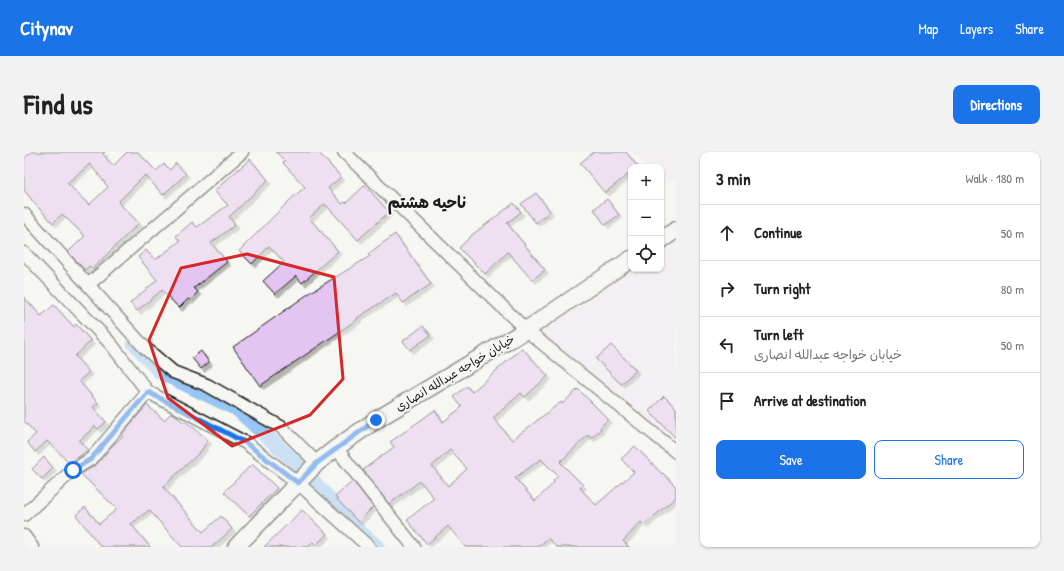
<!DOCTYPE html>
<html lang="en">
<head>
<meta charset="utf-8">
<style>
  body { margin:0; font-family:"Patrick Hand","Playpen Sans Arabic",sans-serif; background:#f2f2f2; color:#222 }
  .controls { position:absolute; right:12px; top:12px; display:grid; overflow:hidden; border-radius:8px; box-shadow:0 1px 3px #0004 }
  .controls button { width:36px; height:36px; display:grid; place-items:center; padding:0; border:0; border-bottom:1px solid #e0e0e0; background:#fff; color:#222; font:20px sans-serif }
  .stop { position:absolute; width:12px; height:12px; margin:-9px; border:3px solid #1a73e8; border-radius:50%; background:#fff }
  .stop.end { background:#1a73e8; border-color:#fff; box-shadow:0 1px 4px #0008 }
  .list { margin:0; padding:0; list-style:none }
  h2 { display:flex; justify-content:space-between; align-items:center; height:52px; margin:0; padding:0 16px; font-size:17px }
  h2 small { font-size:13px; font-weight:400; color:#767676 }
  .list li { display:grid; grid-template-columns:26px 1fr auto; gap:12px; align-items:center; box-sizing:border-box; height:56px; padding:0 16px; border-top:1px solid #e0e0e0 }
  .list b { display:block; font-size:15px; white-space:nowrap }
  .list p { margin:0; font-size:13px; white-space:nowrap; color:#767676 }
  .list em { font-size:13px; font-style:normal; color:#767676 }
  .actions { display:flex; gap:8px; padding:12px 16px }
  .actions a { flex:1; padding:9px 0; border:1px solid #1a73e8; border-radius:8px; text-align:center; font-size:14px; color:#1a73e8 }
  .actions .main { background:#1a73e8; color:#fff }
  .icon { flex:none; width:22px; height:22px; fill:none; stroke:currentColor; stroke-width:2; stroke-linecap:round; stroke-linejoin:round }
  .map { position:relative; flex:none; width:652px; height:395px; overflow:hidden; border-radius:8px }
  header { display:flex; align-items:center; gap:24px; box-sizing:border-box; height:56px; padding:0 20px; background:#1a73e8; color:#fff }
  header strong { font-size:19px }
  nav { display:flex; gap:22px; margin-inline-start:auto; font-size:14px }
  .intro { display:flex; align-items:center; justify-content:space-between; box-sizing:border-box; height:96px; padding:0 24px }
  h1 { margin:0; font-size:28px }
  .button { padding:10px 18px; border-radius:8px; background:#1a73e8; color:#fff; font-size:14px; font-weight:700 }
  main { display:flex; gap:24px; padding:0 24px }
  aside { flex:1; background:#fff; border-radius:8px; box-shadow:0 1px 3px #0004 }
  .map>svg:first-child { display:block }
</style>
</head>
<body>
<header>
<strong>Citynav</strong>
<nav><a>Map</a><a>Layers</a><a>Share</a></nav>
</header>
<div class="intro"><h1>Find us</h1><a class="button">Directions</a></div>
<main>
<div class="map">
<svg width="652" height="395" viewBox="0 0 652 395">
  <defs>
    <filter id="shadow"><feDropShadow dx="3.5" dy="3.5" stdDeviation="0" flood-color="#0004"/></filter>
  </defs>
  <rect width="100%" height="100%" fill="#f6f6f2"/>
  <filter id="ink" filterUnits="userSpaceOnUse"><feTurbulence type="fractalNoise" baseFrequency=".025" numOctaves="2"/><feDisplacementMap in="SourceGraphic" scale="8" xChannelSelector="R" yChannelSelector="G"/><feConvolveMatrix kernelMatrix="1 2 1 2 8 2 1 2 1" color-interpolation-filters="sRGB"/></filter>
  <g filter="url(#ink)">
    <g fill="#f1e7f1">
      <path d="M610 0H652V26L638 35 637 33V15H622Z"/>
      <path d="M652 72V306L502 178 607 104V117H637V83Z"/>
    </g>
    <g fill="none" stroke-linecap="round" stroke-linejoin="round">
      <path stroke="#98c7f3" stroke-width="15" d="M110 191 136 220 213 257 273 312 338 382 353 395"/>
    </g>
    <g fill="#e4c4f0" stroke="#1c1c1c" fill-rule="evenodd" filter="url(#shadow)">
      <path d="M8 0H81L79 2 89 14 103 0H114L132 19 140 12 146 18 152 11 162 22 139 43 121 23 94 50 115 71 68 117 65 114 61 118 44 100 61 84 38 62 29 71 11 52 0 38V6ZM66 12 84 35 65 53 43 31Z"/>
      <path d="M252 0H294L317 25 304 36 318 52 321 50 322 51 341 33 365 60 334 88 301 52 285 66 314 99 278 131 272 124 251 142 239 129 260 110 245 94 228 112 215 99 266 48 281 35 259 11 261 9Z"/>
      <path d="M570 0H602L614 15H607V20L581 41 556 11Z"/>
      <path d="M226 7 244 28 205 65 211 73 187 91 203 110 170 136 174 140 166 148 164 147 155 156 138 138 113 159 106 151 133 128 114 105 122 98 131 108 156 89 152 84 168 70 173 75 204 53 190 39Z"/>
      <path d="M512 41 526 59 512 71 497 52Z"/>
      <path d="M583 47 595 63 581 73 570 57Z"/>
      <path d="M490 51 497 60 483 71 521 118 508 128 484 100 461 122 435 96 448 83Z"/>
      <path d="M371 82 407 132 379 151 372 141 333 166 334 167 236 234 209 195 287 140 346 104 344 102Z"/>
      <path d="M0 145 17 164 30 153 50 175 52 172 67 189 51 204 65 220 55 229 74 251 69 255 82 270 74 277 71 274 55 289 64 298 46 311 23 289 11 300 3 290 12 282 0 269Z"/>
      <path d="M399 174 407 183 386 198 379 189Z"/>
      <path d="M587 193 612 218 597 232 572 207Z"/>
      <path d="M498 196 524 224 501 245 497 241 469 266 488 288 537 250 538 252 554 237 584 267 576 276 577 277 567 286 564 283 536 310 559 333 556 336 572 353 610 320 597 307 611 294 638 322 639 321 652 335V345L620 373 617 370 599 389 605 395H533L524 386 514 395H441L424 374 403 392 383 368 410 346 396 329 365 352 340 319V317L370 295 366 290 411 258 419 270 438 255 430 245 443 234 448 240ZM426 298 443 317 424 334 408 314ZM517 307 534 324 529 329 530 331 511 349 491 326Z"/>
      <path d="M177 199 185 210 177 217 168 206Z"/>
      <path d="M640 244 652 256V286L625 259Z"/>
      <path d="M123 253 140 268 147 261 152 263 160 271 161 269 170 276 184 288 177 299 139 335 179 380 197 364 208 377 188 395H158L125 358 107 372 126 395H77L52 363 61 355 75 372 93 357 57 322 73 312 86 296 99 284 98 282Z"/>
      <path d="M20 305 29 316 18 327 8 317Z"/>
      <path d="M228 312 253 336 225 364 200 340Z"/>
      <path d="M329 329 349 355 334 370 311 345Z"/>
      <path d="M278 358 303 382 292 393 289 390 284 395H240Z"/>
    </g>
    <g fill="none" stroke-linecap="round" stroke-linejoin="round">
      <defs>
        <g id="minor">
          <path d="M320 0 502 178 652 300"/>
          <path d="M0 62 121 196 149 220 183 233 257 275 293 311"/>
          <path d="M0 101 87 192 124 240 222 291 274 331 345 395"/>
          <path d="M65 132 218 0"/>
          <path d="M312 296 390 395"/>
          <path d="M0 363 49 318 67 307 124 240"/>
          <path d="M0 384 8 395"/>
        </g>
        <g id="tertiary">
          <path d="M637 88 652 78"/>
          <path d="M212 395 293 311 312 296 352 268 502 178 607 107"/>
        </g>
      </defs>
      <use href="#minor" stroke="#1c1c1c" stroke-width="15"/>
      <use href="#tertiary" stroke="#1c1c1c" stroke-width="19"/>
      <use href="#minor" stroke="#f6f6f2" stroke-width="12"/>
      <use href="#tertiary" stroke="#f6f6f2" stroke-width="16"/>
    </g>
  </g>
  <g fill="none" stroke-linecap="round" stroke-linejoin="round" filter="url(#ink)">
    <path stroke="#1a73e8" stroke-width="5" d="M49 318 67 307 124 240 222 291 274 331 293 311 352 268"/>
  </g>
  <path d="M0 0H652V395H0ZM223 102 310 125 319 227 286 263 208 294 144 246 125 188 157 116Z" fill="#f6f6f2" fill-opacity=".55" fill-rule="evenodd"/>
  <path fill="none" stroke="#d62828" stroke-width="3" stroke-linejoin="round" d="M223 102 310 125 319 227 286 263 208 294 144 246 125 188 157 116Z"/>
  <g text-anchor="middle" stroke-width="4" stroke-linejoin="round" paint-order="stroke">
    <g font-size="12" fill="#1c1c1c" stroke="#f6f6f2">
      <text transform="translate(431 221) rotate(-31)" y="4">خیابان خواجه عبدالله انصاری</text>
    </g>
    <g font-size="16" font-weight="bold" fill="#1c1c1c" stroke="#f6f6f2">
      <text x="403" y="56">ناحیه هشتم</text>
    </g>
  </g>
</svg>
<div class="controls">
<button>+</button>
<button>−</button>
<button><svg class="icon" aria-label="locate" viewBox="0 0 24 24"><circle cx="12" cy="12" r="6"/><path d="M12 2v4M12 18v4M2 12h4M18 12h4"/></svg></button>
</div>
<div class="stop" style="left:49px;top:318px"></div>
<div class="stop end" style="left:352px;top:268px"></div>
</div>
<aside>
<h2>3 min<small>Walk · 180 m</small></h2>
<ul class="list">
<li><svg class="icon" aria-label="ahead" viewBox="0 0 24 24"><path d="M12 20V5M6 11l6-6 6 6"/></svg><div><b>Continue</b></div><em>50 m</em></li>
<li><svg class="icon" aria-label="right" viewBox="0 0 24 24"><path d="M7 20v-9h11M14 6l5 5-5 5"/></svg><div><b>Turn right</b></div><em>80 m</em></li>
<li><svg class="icon" aria-label="left" viewBox="0 0 24 24"><path d="M17 20v-9H6M10 6l-5 5 5 5"/></svg><div><b>Turn left</b><p>خیابان خواجه عبدالله انصاری</p></div><em>50 m</em></li>
<li><svg class="icon" aria-label="arrive" viewBox="0 0 24 24"><path d="M6 21V4h12l-3 4 3 4H6"/></svg><div><b>Arrive at destination</b></div></li>
</ul>
<div class="actions"><a class="main">Save</a><a>Share</a></div>
</aside>
</main>
</body>
</html>
